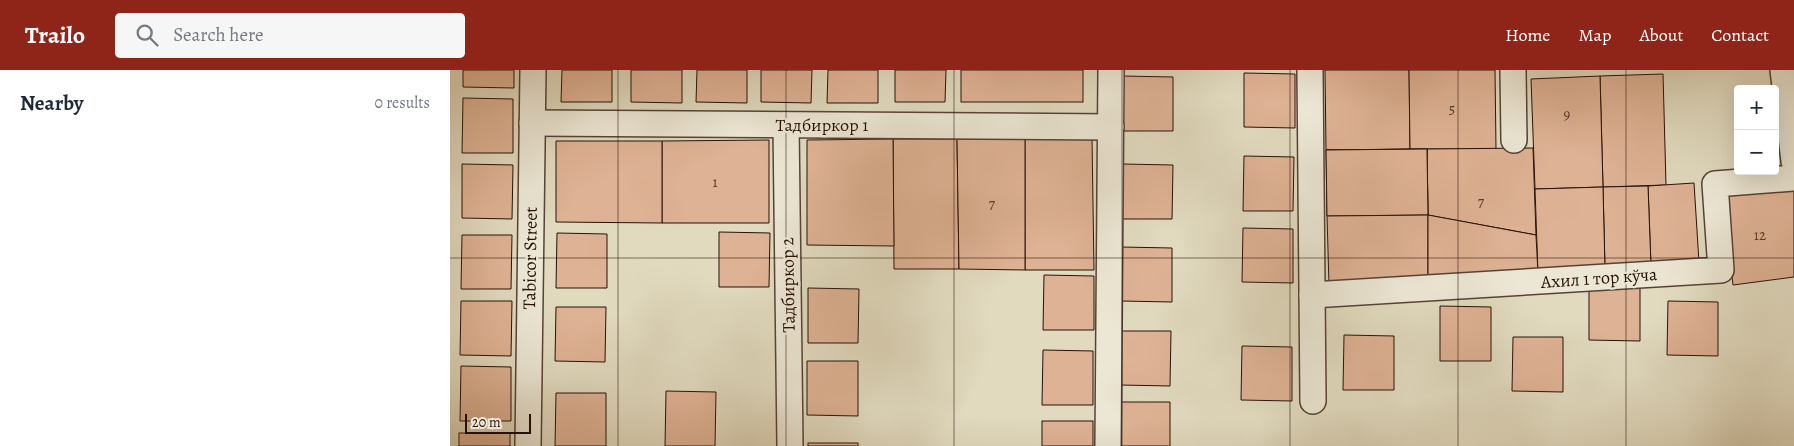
<!DOCTYPE html>
<html lang="en">
<head>
<meta charset="utf-8">
<style>
  body { margin:0; font-family:Alegreya,serif; background:#f6f6f7; color:#1f2937 }
  .controls { position:absolute; right:15px; top:15px; display:grid; overflow:hidden; border-radius:5px; box-shadow:0 5px 20px #0002 }
  .controls button { width:45px; height:45px; display:grid; place-items:center; padding:0; border:0; border-bottom:1px solid #e0e1e3; background:#fff; color:#1f2937; font:25px sans-serif }
  .scale { position:absolute; left:15px; bottom:12px; width:66px; box-sizing:border-box; padding-left:5px; border:2px solid #281108; border-top:0; font-size:14px; line-height:18px; white-space:nowrap; color:#281108; -webkit-text-stroke:4px #ece7d5; paint-order:stroke }
  .list { margin:0; padding:0; list-style:none }
  h2 { display:flex; justify-content:space-between; align-items:center; height:65px; margin:0; padding:0 20px; font-size:21px }
  h2 small { font-size:16px; font-weight:400; color:#747a83 }
  .icon { flex:none; width:28px; height:28px; fill:none; stroke:currentColor; stroke-width:2; stroke-linecap:round; stroke-linejoin:round }
  .map { position:relative; flex:none; width:1344px; height:376px; overflow:hidden }
  header { display:flex; align-items:center; gap:30px; box-sizing:border-box; height:70px; padding:0 25px; background:#8f2418; color:#fff }
  header strong { font-size:24px }
  nav { display:flex; gap:28px; margin-inline-start:auto; font-size:18px }
  .search { width:350px; height:45px; background:#f6f6f7; display:flex; align-items:center; gap:12px; box-sizing:border-box; padding:0 18px; border-radius:5px; color:#747a83; font-size:19px }
  main { display:flex }
  aside { flex:1; background:#fff }
  .map>svg:first-child { display:block }
</style>
</head>
<body>
<header>
<strong>Trailo</strong>
<div class="search"><svg class="icon" aria-label="search" viewBox="0 0 24 24"><circle cx="10" cy="10" r="6"/><path d="M15 15l6 6"/></svg>Search here</div>
<nav><a>Home</a><a>Map</a><a>About</a><a>Contact</a></nav>
</header>
<main>
<aside>
<h2>Nearby<small>0 results</small></h2>
<ul class="list">
</ul>
</aside>
<div class="map">
<svg width="1344" height="376" viewBox="0 0 1344 376">
  <rect width="100%" height="100%" fill="#e1dabf"/>
  <filter id="stains"><feTurbulence type="fractalNoise" baseFrequency=".004" numOctaves="4"/><feColorMatrix values="0 0 0 0 .2 0 0 0 0 .09 0 0 0 0 .02 0 0 0 .5 -.17"/></filter>
  <radialGradient id="worn" r=".72"><stop offset=".6" stop-color="#630" stop-opacity="0"/><stop offset="1" stop-color="#630" stop-opacity=".3"/></radialGradient>
  <g fill="#deb294" stroke="#281108">
    <path d="M13 0H64V18L13 17Z"/>
    <path d="M112 0H162V32H111Z"/>
    <path d="M181 0H232V33L181 32Z"/>
    <path d="M247 0H297V33L246 32Z"/>
    <path d="M311 0H362L361 33 311 32Z"/>
    <path d="M378 0H428V33H377Z"/>
    <path d="M445 0H496L495 32H445Z"/>
    <rect x="511" y="0" width="122" height="32"/>
    <path d="M875 0H959L960 79 876 80Z"/>
    <path d="M959 0H1045L1046 79H960Z"/>
    <path d="M794 3 845 4V58L794 57Z"/>
    <path d="M1213 4 1216 115 1153 117 1150 6Z"/>
    <path d="M673 6 723 7V61H672Z"/>
    <path d="M1150 6 1153 117 1085 119 1081 9Z"/>
    <path d="M13 28 63 29V83H12Z"/>
    <path d="M642 68 644 200H575V69Z"/>
    <path d="M443 69H507L509 199H444Z"/>
    <path d="M443 69 444 176 357 175V70Z"/>
    <path d="M507 69H575V200L509 199Z"/>
    <path d="M319 70V153H212V71Z"/>
    <path d="M106 71H212V153L106 152Z"/>
    <path d="M1083 78 1086 165 978 145 977 79Z"/>
    <path d="M977 79 978 145 877 146 876 80Z"/>
    <path d="M977 79 978 145 877 146 876 80Z"/>
    <path d="M794 86 844 87 843 141H793Z"/>
    <path d="M12 94 63 95 62 149 12 148Z"/>
    <path d="M672 94 723 95 722 149H671Z"/>
    <path d="M1244 113 1249 192 1201 196 1198 116Z"/>
    <path d="M1344 114V207L1283 215 1272 123Z"/>
    <path d="M1198 116 1201 196 1155 199 1153 117Z"/>
    <path d="M1153 117 1155 199 1088 204 1085 119Z"/>
    <path d="M978 145V210L879 215 877 146Z"/>
    <path d="M978 145 1086 165 1088 204 978 210Z"/>
    <path d="M793 158 843 159V213L792 212Z"/>
    <path d="M269 162 320 163 319 217H269Z"/>
    <path d="M107 163 157 164V218H106Z"/>
    <path d="M12 165H62L61 219H11Z"/>
    <path d="M671 177 722 178V232L671 231Z"/>
    <path d="M594 205 644 206V260H593Z"/>
    <path d="M1139 216H1190V271L1139 270Z"/>
    <path d="M358 218 409 219 408 273H358Z"/>
    <path d="M11 231H62L61 286 10 285Z"/>
    <path d="M1218 231 1268 232V286L1217 285Z"/>
    <path d="M990 236 1041 237V291H990Z"/>
    <path d="M106 237H156L155 292 105 291Z"/>
    <path d="M670 261H721L720 316 670 315Z"/>
    <path d="M894 265 944 266V320H893Z"/>
    <path d="M1063 267H1113V322L1062 321Z"/>
    <path d="M792 276 842 277V331L791 330Z"/>
    <path d="M593 280 643 281V335H592Z"/>
    <path d="M357 291H408V346L357 345Z"/>
    <path d="M11 296 61 297V351H10Z"/>
    <path d="M216 321 266 322 265 376H215Z"/>
    <path d="M106 323H156V376H105Z"/>
    <path d="M670 332H720V376H669Z"/>
    <rect x="592" y="351" width="51" height="25"/>
    <rect x="9" y="363" width="51" height="13"/>
    <rect x="358" y="373" width="50" height="3"/>
  </g>
  <g fill="none" stroke-linecap="round" stroke-linejoin="round">
    <defs>
      <g id="minor">
        <path d="M860 0 863 331"/>
        <path d="M1063 0 1064 70"/>
        <path d="M1333 0 1344 91"/>
        <path d="M82 53 661 57"/>
        <path d="M336 55 340 376"/>
        <path d="M862 225 1271 200 1265 114 1344 108"/>
        <path d="M78 376 83 0"/>
        <path d="M658 376 661 0"/>
      </g>
    </defs>
    <use href="#minor" stroke="#564336" stroke-width="28"/>
    <use href="#minor" stroke="#ece7d5" stroke-width="25"/>
  </g>
  <path fill="none" stroke="#281108" stroke-width="1" stroke-opacity="0.55" d="M168 0V376M336 0V376M504 0V376M672 0V376M840 0V376M1008 0V376M1176 0V376M0 188H1344"/>
  <g text-anchor="middle" stroke-width="4.5" stroke-linejoin="round" paint-order="stroke">
    <g font-size="15" fill="#56392b">
      <text x="1002" y="44">5</text>
      <text x="1117" y="49">9</text>
      <text x="265" y="117">1</text>
      <text x="1031" y="137">7</text>
      <text x="542" y="139">7</text>
      <text x="1310" y="170">12</text>
    </g>
    <g font-size="18" fill="#281108" stroke="#ece7d5">
      <text x="372" y="61">Тадбиркор 1</text>
      <text transform="translate(80 188) rotate(-89)" y="6">Tabicor Street</text>
      <text transform="translate(1149 208) rotate(-4)" y="6">Ахил 1 тор кўча</text>
      <text transform="translate(338 215) rotate(-91)" y="6">Тадбиркор 2</text>
    </g>
  </g>
  <rect width="100%" height="100%" filter="url(#stains)"/>
  <rect width="100%" height="100%" fill="url(#worn)"/>
</svg>
<div class="controls">
<button>+</button>
<button>−</button>
</div>
<div class="scale">20 m</div>
</div>
</main>
</body>
</html>
